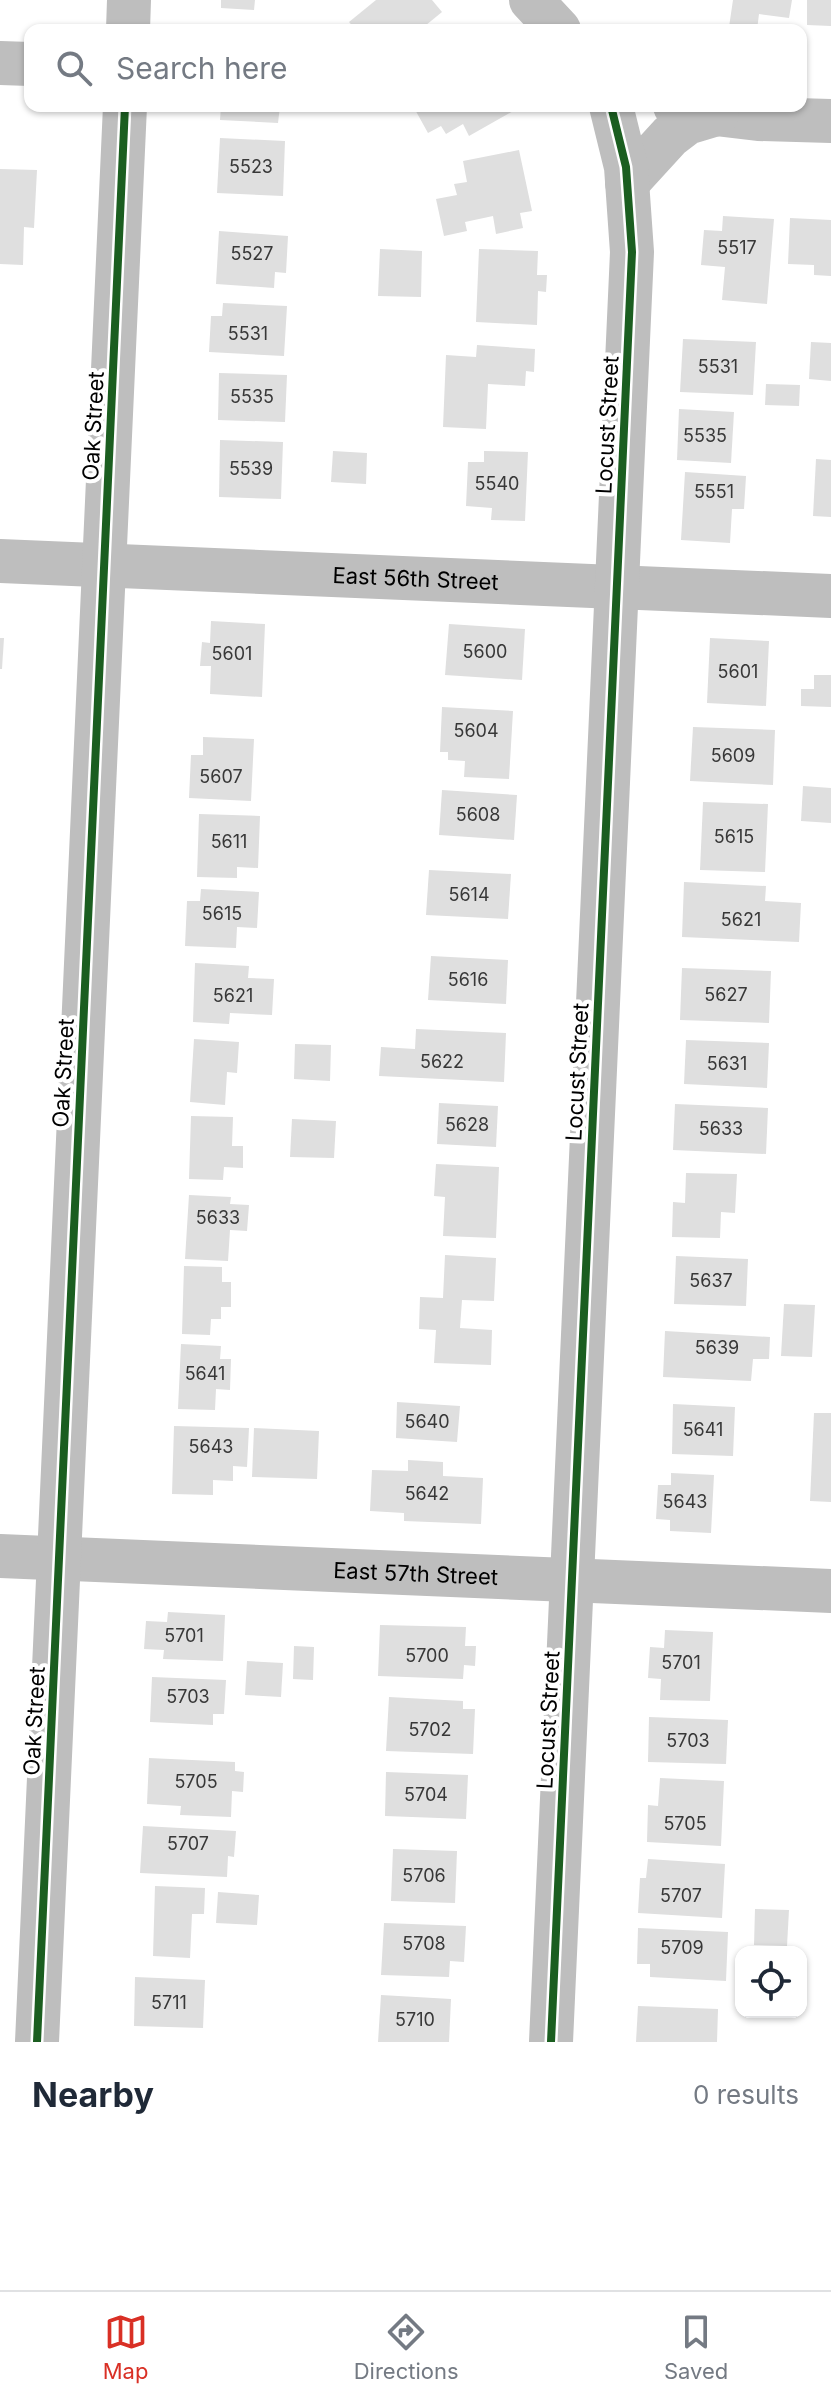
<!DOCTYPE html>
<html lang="en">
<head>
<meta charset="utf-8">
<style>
  body { margin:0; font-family:Inter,sans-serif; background:#f6f6f7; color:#1f2937 }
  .controls { position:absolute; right:24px; bottom:24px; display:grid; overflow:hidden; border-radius:16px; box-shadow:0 2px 6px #0004 }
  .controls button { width:72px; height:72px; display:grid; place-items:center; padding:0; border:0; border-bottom:2px solid #e0e1e3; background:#fff; color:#1f2937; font:40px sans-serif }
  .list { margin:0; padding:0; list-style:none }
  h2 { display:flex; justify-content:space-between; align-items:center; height:104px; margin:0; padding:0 32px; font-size:34px }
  h2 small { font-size:26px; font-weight:400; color:#747a83 }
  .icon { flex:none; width:44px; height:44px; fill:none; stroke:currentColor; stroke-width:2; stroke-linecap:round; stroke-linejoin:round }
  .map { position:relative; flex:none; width:831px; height:2042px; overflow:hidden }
  .search { position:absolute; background:#fff; box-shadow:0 2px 6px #0004; left:24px; right:24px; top:24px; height:88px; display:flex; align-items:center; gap:20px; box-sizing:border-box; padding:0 28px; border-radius:16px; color:#747a83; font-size:30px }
  .sheet { height:248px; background:#fff }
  nav { display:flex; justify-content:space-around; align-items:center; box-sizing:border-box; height:112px; border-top:2px solid #e0e1e3; background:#fff; font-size:22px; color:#747a83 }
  nav a { display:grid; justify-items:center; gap:4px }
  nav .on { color:#d93025 }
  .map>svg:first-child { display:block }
</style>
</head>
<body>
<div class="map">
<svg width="831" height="2042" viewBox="0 0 831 2042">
  <rect width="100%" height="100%" fill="#fff"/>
  <g fill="#dfdfdf">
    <path d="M221 0H255L254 10 221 8Z"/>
    <path d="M376 0H432L442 12 420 30H356L349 22Z"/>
    <path d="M733 0H792L789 18 759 14 757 30 729 27Z"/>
    <path d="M807 0H831V26L807 25Z"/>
    <path d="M221 106H280L278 123 220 120Z"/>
    <path d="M413 106H522L469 136 463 124 446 134 441 126 428 133Z"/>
    <path d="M220 138 285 141 283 196 217 193Z"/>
    <path d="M519 150 532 211 520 213 523 228 496 234 493 216 465 222 467 231 444 236 436 199 457 195 454 184 467 182 463 161Z"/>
    <path d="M0 169 37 170 34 228 24 227 23 265 0 264Z"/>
    <path d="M723 216 774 219 767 304 722 300 725 267 701 265 704 230 722 231Z"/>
    <path d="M790 218 831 220V276L814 275V265L788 264Z"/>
    <path d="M219 231 288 236 286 273 275 272 274 288 216 284Z"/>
    <path d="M380 249 422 251 421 297 378 296Z"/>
    <path d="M479 249 538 251 537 275H547L546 292 538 291 537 325 476 322Z"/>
    <path d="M223 303 287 306 284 356 209 352 211 316H222Z"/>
    <path d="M683 339 756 342 753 395 680 392Z"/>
    <path d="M811 342 831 343V381L809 379Z"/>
    <path d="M477 345 535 349 534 372 526 371 525 386 488 384 486 429 443 427 446 355 476 357Z"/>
    <path d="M219 373 287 375 285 422 218 420Z"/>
    <path d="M766 384 800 385 799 406 765 405Z"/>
    <path d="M679 409 734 412 731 463 677 460Z"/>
    <path d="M220 440 283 442 281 499 219 497Z"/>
    <path d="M333 451 367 453 366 484 331 482Z"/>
    <path d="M484 451 528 452 525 521 491 520 492 508 466 506 468 462H484Z"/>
    <path d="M816 459 831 460V517L813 516Z"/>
    <path d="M685 472 746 476 744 509H732L730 543 681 540Z"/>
    <path d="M211 621 265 624 262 697 210 694 211 666H200L202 642 210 643Z"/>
    <path d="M449 624 525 629 522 680 445 675Z"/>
    <path d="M0 638H4L2 669H0Z"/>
    <path d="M710 638 769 641 766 706 707 703Z"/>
    <path d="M814 675H831V707L801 706V689H814Z"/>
    <path d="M442 707 513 711 509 779 464 777 465 761 448 760V752H440Z"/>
    <path d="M693 727 775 730 773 785 690 781Z"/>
    <path d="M203 737 254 739 251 801 189 798 191 755H203Z"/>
    <path d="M803 786 831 788V823L801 821Z"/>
    <path d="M442 790 517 795 514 840 439 835Z"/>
    <path d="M703 802 768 804 765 872 700 870Z"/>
    <path d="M199 814 260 816 258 868 237 867V878L197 877Z"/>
    <path d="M429 870 511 874 508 919 426 915Z"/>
    <path d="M684 882 766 886 765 901 801 903 799 942 682 937Z"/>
    <path d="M201 889 259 892 257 928 237 927 236 948 185 946 187 901H200Z"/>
    <path d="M431 956 508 960 506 1004 428 1000Z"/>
    <path d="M195 963 249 966 248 978 274 979 272 1015 230 1013 229 1024 193 1022Z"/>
    <path d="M682 968 771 971 769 1023 680 1020Z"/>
    <path d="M416 1029 506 1033 504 1082 379 1076 381 1047 415 1049Z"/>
    <path d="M194 1039 239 1042 237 1073 227 1072 225 1105 190 1102Z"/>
    <path d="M686 1040 769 1043 767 1088 684 1084Z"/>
    <path d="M295 1044 331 1045 330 1081 294 1079Z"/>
    <path d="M439 1103 498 1106 496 1147 437 1144Z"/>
    <path d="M675 1104 768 1108 766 1154 673 1150Z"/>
    <path d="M191 1116 233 1117 232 1146H243V1168L224 1167 223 1180 189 1179Z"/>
    <path d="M292 1119 336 1121 334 1158 290 1157Z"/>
    <path d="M436 1164 499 1167 496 1238 443 1236 445 1197 434 1196Z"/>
    <path d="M686 1173 737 1174 735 1213 721 1212 720 1238 672 1237 673 1202 685 1203Z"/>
    <path d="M189 1195 231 1197 230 1204 249 1205 247 1231 230 1230 228 1261 185 1259Z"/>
    <path d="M445 1255 496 1258 494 1301 462 1300 460 1328 492 1330 491 1365 434 1363 436 1330 419 1329 420 1297 443 1298Z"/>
    <path d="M676 1256 748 1259 746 1306 674 1304Z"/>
    <path d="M184 1266 222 1267V1282H231V1307H221V1319H211L210 1335 182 1334Z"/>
    <path d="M784 1304 815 1305 812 1357 781 1356Z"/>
    <path d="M665 1331 770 1337 769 1359H753L751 1381 663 1377Z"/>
    <path d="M181 1344 221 1346 220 1359H231L230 1390 216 1389 215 1410 178 1409Z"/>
    <path d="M397 1402 460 1406 457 1442 396 1438Z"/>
    <path d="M673 1404 735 1407 733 1456 672 1454Z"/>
    <path d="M814 1413H831V1502L810 1501Z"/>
    <path d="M174 1426 249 1428 247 1467 233 1466V1481L213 1480V1495L172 1494Z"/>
    <path d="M254 1428 319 1431 317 1479 252 1477Z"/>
    <path d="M408 1460 443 1462V1476L483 1478 481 1524 404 1521V1513L370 1511 372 1470 408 1471Z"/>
    <path d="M671 1473 714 1475 711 1533 670 1531V1520L656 1519 658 1485H671Z"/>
    <path d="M168 1612 225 1615 223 1661 163 1659 164 1650 144 1649 146 1621 167 1622Z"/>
    <path d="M380 1625 466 1627 465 1646H476L475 1666 464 1665 463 1679 378 1676Z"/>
    <path d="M665 1630 713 1632 710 1701 660 1700 661 1679 648 1678 650 1647 664 1648Z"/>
    <path d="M294 1646 314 1647 313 1680 293 1679Z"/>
    <path d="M247 1661 283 1663 281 1697 245 1695Z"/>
    <path d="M152 1677 226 1680 224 1714H213V1725L150 1722Z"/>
    <path d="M389 1697 463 1701V1709H475L473 1754 386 1751Z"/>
    <path d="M649 1717 728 1720 726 1764 648 1762Z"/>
    <path d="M149 1758 235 1762V1771L244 1772 243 1792 232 1791 231 1817 180 1815 181 1806 147 1804Z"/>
    <path d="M386 1772 468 1775 466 1819 385 1816Z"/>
    <path d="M660 1778 724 1781 721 1846 647 1842 648 1805 658 1806Z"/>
    <path d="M143 1826 236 1831 234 1857 228 1856 227 1877 140 1873Z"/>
    <path d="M393 1849 457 1851 455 1903 391 1901Z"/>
    <path d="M648 1859 725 1864 722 1918 638 1913 640 1878H646Z"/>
    <path d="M155 1886 205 1888 204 1914H192L190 1958 153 1956Z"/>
    <path d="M218 1892 259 1895 257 1925 216 1923Z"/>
    <path d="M755 1909 789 1910 787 1946 754 1945Z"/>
    <path d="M384 1923 466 1926 464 1962 450 1961 449 1977 381 1975Z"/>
    <path d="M638 1928 728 1932 726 1981 650 1977V1964H637Z"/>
    <path d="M135 1977 205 1980 203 2028 134 2026Z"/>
    <path d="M381 1995 451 1999 449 2042H378Z"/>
    <path d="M638 2006 718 2009 717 2042H636Z"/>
  </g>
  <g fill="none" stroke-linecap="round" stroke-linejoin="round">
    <g stroke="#bebebe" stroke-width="44">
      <path d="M531 0 559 30"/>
      <path d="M128 30 129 0"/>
      <path d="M0 63 30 64"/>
      <path d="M675 106 682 110 758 119 831 121"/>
      <path d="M627 183 670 136 687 123 717 114"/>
      <path id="s1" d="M0 561 831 596"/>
      <path id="s2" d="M0 1556 831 1591"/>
      <path d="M37 2042 125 106"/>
      <path d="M551 2042 632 252 626 167 611 106"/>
    </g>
    <defs>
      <g id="cycleway">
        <path d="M37 2042 125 106"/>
        <path d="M551 2042 632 252 626 167 611 106"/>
      </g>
    </defs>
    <use href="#cycleway" stroke="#fff" stroke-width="13"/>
    <use href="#cycleway" stroke="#1b5e20" stroke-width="8"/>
  </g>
  <g text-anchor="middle" stroke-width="8" stroke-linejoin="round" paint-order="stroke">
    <g font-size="18" fill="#383838">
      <text x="251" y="173">5523</text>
      <text x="737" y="254">5517</text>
      <text x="252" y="260">5527</text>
      <text x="248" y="340">5531</text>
      <text x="718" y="373">5531</text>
      <text x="252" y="403">5535</text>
      <text x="705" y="442">5535</text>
      <text x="251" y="475">5539</text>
      <text x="497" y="490">5540</text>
      <text x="714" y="498">5551</text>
      <text x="485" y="658">5600</text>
      <text x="232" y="660">5601</text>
      <text x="738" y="678">5601</text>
      <text x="476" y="737">5604</text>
      <text x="733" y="762">5609</text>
      <text x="221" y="783">5607</text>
      <text x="478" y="821">5608</text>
      <text x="734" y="843">5615</text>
      <text x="229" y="848">5611</text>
      <text x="469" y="901">5614</text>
      <text x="222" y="920">5615</text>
      <text x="741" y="926">5621</text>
      <text x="468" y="986">5616</text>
      <text x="726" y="1001">5627</text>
      <text x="233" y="1002">5621</text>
      <text x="442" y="1068">5622</text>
      <text x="727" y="1070">5631</text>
      <text x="467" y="1131">5628</text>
      <text x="721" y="1135">5633</text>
      <text x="218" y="1224">5633</text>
      <text x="711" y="1287">5637</text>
      <text x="717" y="1354">5639</text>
      <text x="205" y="1380">5641</text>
      <text x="427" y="1428">5640</text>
      <text x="703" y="1436">5641</text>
      <text x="211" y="1453">5643</text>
      <text x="427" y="1500">5642</text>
      <text x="685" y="1508">5643</text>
      <text x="184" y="1642">5701</text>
      <text x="427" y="1662">5700</text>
      <text x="681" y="1669">5701</text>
      <text x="188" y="1703">5703</text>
      <text x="430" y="1736">5702</text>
      <text x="688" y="1747">5703</text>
      <text x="196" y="1788">5705</text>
      <text x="426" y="1801">5704</text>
      <text x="685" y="1830">5705</text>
      <text x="188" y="1850">5707</text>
      <text x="424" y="1882">5706</text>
      <text x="681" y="1902">5707</text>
      <text x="424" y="1950">5708</text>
      <text x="682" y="1954">5709</text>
      <text x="169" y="2009">5711</text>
      <text x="415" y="2026">5710</text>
    </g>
    <g font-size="22" fill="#000" stroke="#fff">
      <text transform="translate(607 425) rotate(-87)" y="8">Locust Street</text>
      <text transform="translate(93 426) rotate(-87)" y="8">Oak Street</text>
      <text dy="8" stroke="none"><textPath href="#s1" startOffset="416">East 56th Street</textPath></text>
      <text transform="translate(577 1072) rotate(-87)" y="8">Locust Street</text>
      <text transform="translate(63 1073) rotate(-87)" y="8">Oak Street</text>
      <text dy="8" stroke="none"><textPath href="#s2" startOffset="416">East 57th Street</textPath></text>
      <text transform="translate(548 1720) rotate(-87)" y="8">Locust Street</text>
      <text transform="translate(34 1721) rotate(-87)" y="8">Oak Street</text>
    </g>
  </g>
</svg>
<div class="controls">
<button><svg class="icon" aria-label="locate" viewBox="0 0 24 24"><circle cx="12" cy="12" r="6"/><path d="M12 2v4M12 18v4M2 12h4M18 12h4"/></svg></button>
</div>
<div class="search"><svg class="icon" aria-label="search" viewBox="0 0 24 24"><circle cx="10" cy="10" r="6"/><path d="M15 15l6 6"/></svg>Search here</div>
</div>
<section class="sheet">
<h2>Nearby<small>0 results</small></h2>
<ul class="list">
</ul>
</section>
<nav>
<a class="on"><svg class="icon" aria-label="map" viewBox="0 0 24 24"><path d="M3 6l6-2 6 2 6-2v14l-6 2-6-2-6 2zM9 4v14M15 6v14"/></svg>Map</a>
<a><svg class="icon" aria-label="directions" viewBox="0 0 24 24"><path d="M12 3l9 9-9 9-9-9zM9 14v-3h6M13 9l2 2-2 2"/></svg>Directions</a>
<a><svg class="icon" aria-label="saved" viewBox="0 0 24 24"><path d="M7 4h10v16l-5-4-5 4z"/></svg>Saved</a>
</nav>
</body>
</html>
